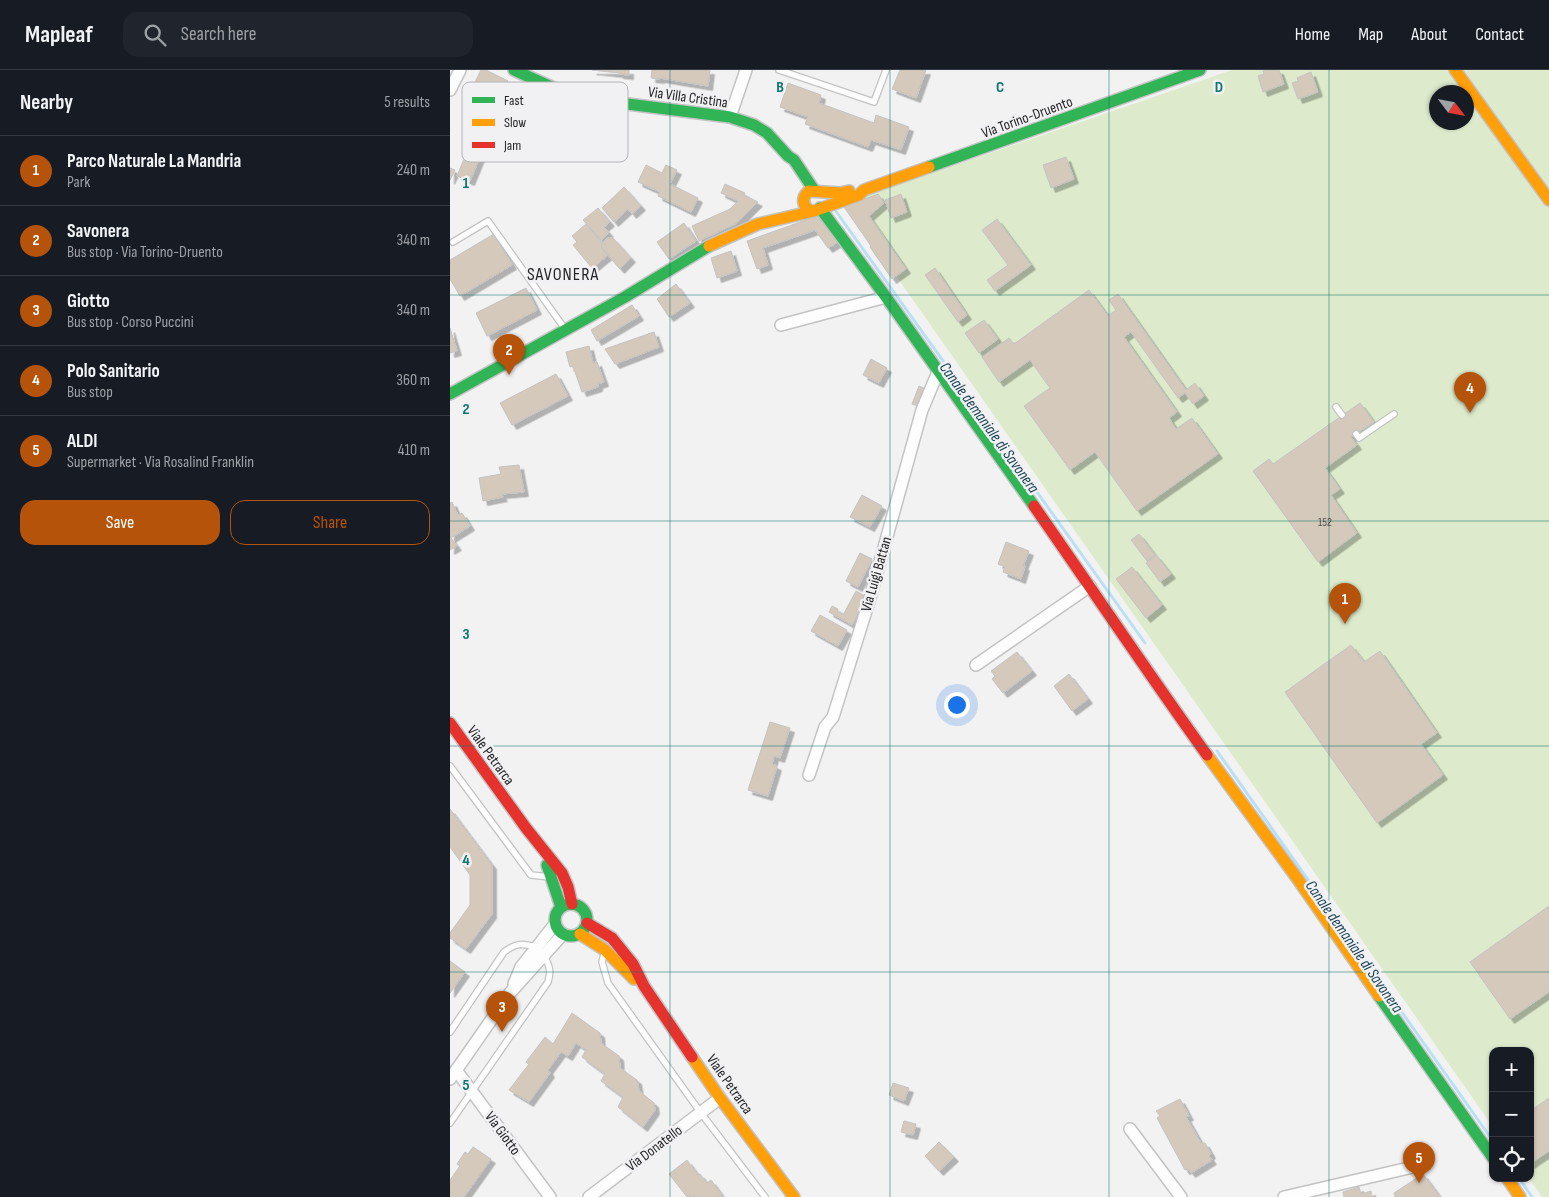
<!DOCTYPE html>
<html lang="en">
<head>
<meta charset="utf-8">
<style>
  body { margin:0; font-family:"Sofia Sans Condensed",sans-serif; background:#20242c; color:#f1f3f6 }
  .controls { position:absolute; right:15px; bottom:15px; display:grid; overflow:hidden; border-radius:10px; box-shadow:0 1px 4px #0004 }
  .controls button { width:45px; height:45px; display:grid; place-items:center; padding:0; border:0; border-bottom:1px solid #363941; background:#171b24; color:#f1f3f6; font:25px sans-serif }
  .compass { position:absolute; left:979px; top:15px; width:45px; height:45px; border-radius:50%; background:#171b24; box-shadow:0 1px 4px #0004; rotate:122deg }
  .you { position:absolute; left:506px; top:634px; width:18px; height:18px; margin:-12px; border:4px solid #fff; border-radius:50%; background:#1a73e8; box-shadow:0 0 0 8px #1a73e833 }
  .badge { display:grid; place-items:center; width:32px; height:32px; border-radius:50%; background:#b45309; color:#fff; font-size:16px; font-weight:700 }
  .pin { position:absolute; translate:-50% -41px; filter:drop-shadow(0 1px 2px #0008) }
  .pin::after { content:''; position:absolute; top:26px; width:18px; height:15px; background:inherit; clip-path:polygon(0 0,100% 0,50% 100%) }
  .list { margin:0; padding:0; list-style:none }
  h2 { display:flex; justify-content:space-between; align-items:center; height:65px; margin:0; padding:0 20px; font-size:21px }
  h2 small { font-size:16px; font-weight:400; color:#9ea1a6 }
  .list li { display:grid; grid-template-columns:32px 1fr auto; gap:15px; align-items:center; box-sizing:border-box; height:70px; padding:0 20px; border-top:1px solid #363941 }
  .list b { display:block; font-size:19px; white-space:nowrap }
  .list p { margin:0; font-size:16px; white-space:nowrap; color:#9ea1a6 }
  .list em { font-size:16px; font-style:normal; color:#9ea1a6 }
  .actions { display:flex; gap:10px; padding:15px 20px }
  .actions a { flex:1; padding:11px 0; border:1px solid #b45309; border-radius:15px; text-align:center; font-size:18px; color:#b45309 }
  .actions .main { background:#b45309; color:#fff }
  .icon { flex:none; width:28px; height:28px; fill:none; stroke:currentColor; stroke-width:2; stroke-linecap:round; stroke-linejoin:round }
  .map { position:relative; flex:none; width:1099px; height:1127px; overflow:hidden }
  header { display:flex; align-items:center; gap:30px; box-sizing:border-box; height:70px; padding:0 25px; background:#171b24; border-bottom:1px solid #363941 }
  header strong { font-size:24px }
  nav { display:flex; gap:28px; margin-inline-start:auto; font-size:18px }
  .search { width:350px; height:45px; background:#20242c; display:flex; align-items:center; gap:12px; box-sizing:border-box; padding:0 18px; border-radius:15px; color:#9ea1a6; font-size:19px }
  main { display:flex }
  aside { flex:1; background:#171b24 }
  .map>svg:first-child { display:block }
</style>
</head>
<body>
<header>
<strong>Mapleaf</strong>
<div class="search"><svg class="icon" aria-label="search" viewBox="0 0 24 24"><circle cx="10" cy="10" r="6"/><path d="M15 15l6 6"/></svg>Search here</div>
<nav><a>Home</a><a>Map</a><a>About</a><a>Contact</a></nav>
</header>
<main>
<aside>
<h2>Nearby<small>5 results</small></h2>
<ul class="list">
<li><span class="badge">1</span><div><b>Parco Naturale La Mandria</b><p>Park</p></div><em>240 m</em></li>
<li><span class="badge">2</span><div><b>Savonera</b><p>Bus stop · Via Torino-Druento</p></div><em>340 m</em></li>
<li><span class="badge">3</span><div><b>Giotto</b><p>Bus stop · Corso Puccini</p></div><em>340 m</em></li>
<li><span class="badge">4</span><div><b>Polo Sanitario</b><p>Bus stop</p></div><em>360 m</em></li>
<li><span class="badge">5</span><div><b>ALDI</b><p>Supermarket · Via Rosalind Franklin</p></div><em>410 m</em></li>
</ul>
<div class="actions"><a class="main">Save</a><a>Share</a></div>
</aside>
<div class="map">
<svg width="1099" height="1127" viewBox="0 0 1099 1127">
  <defs>
    <filter id="shadow"><feDropShadow dx="4.5" dy="4.5" stdDeviation="0" flood-color="#0004"/></filter>
  </defs>
  <rect width="100%" height="100%" fill="#f2f2f3"/>
  <path fill="#ddebcc" fill-rule="evenodd" d="M782 0H1099V1127H1092L1079 1108H1080V981H1043V1057L395 133ZM986 22H1016V52H986Z"/>
  <g fill="none" stroke-linecap="round" stroke-linejoin="round">
    <g stroke="#bbe0f6" stroke-width="3">
      <path d="M385 140 695 573"/>
      <path d="M767 681 1043 1071"/>
      <path d="M1069 1108 1082 1127"/>
    </g>
  </g>
  <g fill="#d5c9bb" stroke="#c3c3c3" filter="url(#shadow)">
    <path d="M31 0H36L58 11 47 33 21 20Z"/>
    <path d="M142 0H179V5L169 4V3Z"/>
    <path d="M202 0H260L258 16 210 8V9L201 8Z"/>
    <path d="M450 0H476L466 28 442 19Z"/>
    <path d="M815 0H829L834 14 813 22 808 6 814 4 813 1Z"/>
    <path d="M861 2 868 22 848 29 842 13 848 11 847 8Z"/>
    <path d="M338 13 371 25 369 33 424 53 426 45 459 57 451 80 421 70 418 77 355 54 358 47 330 37Z"/>
    <path d="M26 60 39 65 20 111 7 106Z"/>
    <path d="M616 87 624 109 601 118 593 95Z"/>
    <path d="M196 95 212 103 216 95 227 100 220 114 248 128 241 142 208 126 210 122 188 112Z"/>
    <path d="M0 98 5 100 0 110Z"/>
    <path d="M275 114 295 123 294 125 308 132 287 153 249 171 242 156 280 139 288 131 271 123Z"/>
    <path d="M174 117 191 136 182 144 178 139 164 152 152 138Z"/>
    <path d="M428 124 434 133 419 146 456 199 442 209 420 177 421 176 394 137Z"/>
    <path d="M451 124 457 142 441 148 435 130Z"/>
    <path d="M148 138 160 152 154 157 159 163 151 170 133 150Z"/>
    <path d="M370 145 388 172 378 178 365 160 313 178 318 195 307 199 297 171Z"/>
    <path d="M547 149 581 195 545 221 537 210 558 195 532 160Z"/>
    <path d="M234 153 246 171 219 189 207 172Z"/>
    <path d="M136 154 152 173V178L158 185 142 198 123 175 127 172 122 166Z"/>
    <path d="M44 164 62 195 10 226 0 209V190Z"/>
    <path d="M158 168H163L181 188 170 199 152 178V173Z"/>
    <path d="M281 181 287 201 267 208 261 188Z"/>
    <path d="M485 198 517 245 508 252 475 205Z"/>
    <path d="M226 214 240 233 219 247 207 229Z"/>
    <path d="M76 218 87 240 37 266 26 243Z"/>
    <path d="M639 220 658 246 666 240 659 230 668 224 736 320 745 313 754 326 743 334 735 323 728 328 681 262 674 267 727 342 719 348 726 359 742 348 768 384 687 441 645 382 620 400 574 336 600 318 580 290 549 312 532 287 559 268 564 274Z"/>
    <path d="M182 235 189 246 147 271 141 260Z"/>
    <path d="M534 250 548 269 529 283 515 263Z"/>
    <path d="M0 258 7 281 0 283Z"/>
    <path d="M204 262 209 277 165 294 155 279Z"/>
    <path d="M139 276 143 293 147 292 154 312 148 314V317L132 322 123 296 120 297 116 282Z"/>
    <path d="M421 289 437 298 429 313 413 305Z"/>
    <path d="M106 304 118 326 62 355 50 333Z"/>
    <path d="M469 316 478 320 471 337 462 334Z"/>
    <path d="M910 333 924 352 901 367 907 375 875 398 890 419 881 425 907 463 868 492 803 401 819 389 823 394Z"/>
    <path d="M69 395 74 422 51 424 53 427 33 431 29 408 51 404 49 397Z"/>
    <path d="M412 425 432 436 420 457 400 447Z"/>
    <path d="M2 432 8 445 12 443 20 456 1 468 7 476 0 480V433Z"/>
    <path d="M689 464 705 485 697 491 681 470Z"/>
    <path d="M556 472 579 481 573 496H575L571 509 553 502 555 497 548 494Z"/>
    <path d="M410 483 422 489 408 517 396 511Z"/>
    <path d="M706 485 721 504 710 512 696 493Z"/>
    <path d="M682 497 712 535 696 548 666 509Z"/>
    <path d="M406 521 417 527 402 555 379 542 382 536 388 539 387 541 393 545Z"/>
    <path d="M370 545 397 560 388 576 361 561Z"/>
    <path d="M901 575 914 592 930 581 987 663 971 674 993 705 927 753 835 622Z"/>
    <path d="M567 582 582 601 553 623 542 609 545 606 541 601Z"/>
    <path d="M619 604 638 629 622 641 604 616Z"/>
    <path d="M320 652 340 658 330 688 324 686 322 694 327 696 318 726 298 720Z"/>
    <path d="M0 739 42 795V844L16 879 0 868V863L20 835V805L0 777Z"/>
    <path d="M1099 836V922L1060 949 1020 892Z"/>
    <path d="M0 891 15 902 0 923Z"/>
    <path d="M122 943 150 963 151 973 169 986 170 998 187 1010 189 1021 204 1033 205 1040 193 1057 168 1037 173 1027 151 1011 155 1004 132 987 136 980 126 973 118 986 111 982 98 1000 100 1003 79 1032 59 1020 79 994 76 992 95 967 103 974Z"/>
    <path d="M443 1013 459 1018 454 1031 439 1025Z"/>
    <path d="M1099 1028V1081L1080 1094V1041Z"/>
    <path d="M730 1029 739 1046 736 1047 751 1073H755L761 1084 759 1086 762 1090 741 1103 738 1099 735 1100 707 1048 710 1046 706 1041Z"/>
    <path d="M454 1051 466 1054 463 1065 451 1062Z"/>
    <path d="M489 1072 504 1087 489 1101 475 1086Z"/>
    <path d="M23 1077 41 1089 14 1127H0V1110L10 1096 7 1094 15 1082 18 1084Z"/>
    <path d="M237 1090 248 1105 250 1104 257 1113 261 1110 273 1127H245L244 1126 237 1127 219 1104Z"/>
    <path d="M973 1104 990 1127H945L944 1123Z"/>
    <path d="M909 1117 911 1124 921 1121 922 1127H894L893 1122Z"/>
  </g>
  <g fill="none" stroke-linecap="round" stroke-linejoin="round">
    <defs>
      <g id="lane">
        <path d="M329 0 424 32 436 0"/>
        <path d="M3 172 38 151 115 259"/>
        <path d="M886 337 892 345"/>
        <path d="M906 364 909 368 944 344"/>
        <path d="M0 696 81 805 100 807"/>
        <path d="M154 884 152 892 158 913 251 1043 315 1127"/>
        <path d="M0 962 54 882C66 873 72 873 86 877"/>
        <path d="M0 1053 98 912C101 902 100 896 94 886"/>
      </g>
      <g id="street">
        <path d="M0 20 10 0"/>
        <path d="M280 47 296 0"/>
        <path d="M331 255 436 227"/>
        <path d="M526 595 640 516"/>
        <path d="M359 705 375 657 383 647 420 528 472 340 488 302"/>
        <path d="M64 914 71 897 105 854"/>
        <path d="M6 1000 100 1127"/>
        <path d="M0 1009 60 923 112 865"/>
        <path d="M680 1059 731 1127"/>
        <path d="M139 1127 270 1028"/>
        <path d="M834 1127 963 1097"/>
      </g>
      <g id="fast">
        <path d="M64 0 117 24 146 30 280 47 304 55 317 63 338 86 344 90 364 120"/>
        <path d="M479 97 750 0"/>
        <path d="M370 138 436 227 584 436"/>
        <path d="M0 324 175 227 259 176"/>
        <path d="M97 795 111 837"/>
        <circle cx="121" cy="850" r="16"/>
        <path d="M929 926 1043 1088"/>
      </g>
      <g id="slow">
        <path d="M1005 0 1099 130"/>
        <path d="M361 141C352 136 351 128 359 121L390 123 399 121"/>
        <path d="M259 176 308 154 364 141 409 125 414 120 479 97"/>
        <path d="M757 685 847 808 929 926"/>
        <path d="M130 864 155 880 184 909"/>
        <path d="M242 987 270 1028 344 1127"/>
        <path d="M1057 1108 1070 1127"/>
      </g>
      <g id="jam">
        <path d="M584 436C642 519 698 603 757 685"/>
        <path d="M0 653 76 758 112 803 118 817 122 834"/>
        <path d="M137 853 162 868 183 894 194 916 242 987"/>
      </g>
    </defs>
    <use href="#lane" stroke="#c3c3c4" stroke-width="8"/>
    <use href="#street" stroke="#c3c3c4" stroke-width="14"/>
    <use href="#fast" stroke="#c3c3c4" stroke-width="14"/>
    <use href="#slow" stroke="#c3c3c4" stroke-width="14"/>
    <use href="#jam" stroke="#c3c3c4" stroke-width="14"/>
    <use href="#lane" stroke="#fdfdfd" stroke-width="5.5"/>
    <use href="#street" stroke="#fdfdfd" stroke-width="11"/>
    <use href="#fast" stroke="#30b455" stroke-width="11"/>
    <use href="#slow" stroke="#ff9f0a" stroke-width="11"/>
    <use href="#jam" stroke="#e5322d" stroke-width="11"/>
  </g>
  <path fill="none" stroke="#0f766e" stroke-width="1" stroke-opacity="0.55" d="M220 0V1127M440 0V1127M659 0V1127M879 0V1127M0 225H1099M0 451H1099M0 676H1099M0 902H1099"/>
  <g text-anchor="middle" stroke-width="5" stroke-linejoin="round" paint-order="stroke">
    <g font-size="12" fill="#514e4b">
      <text x="875" y="456">152</text>
    </g>
    <g font-size="15" fill="#252526" stroke="#f1f1f4">
      <text transform="translate(238 27) rotate(8)" y="5">Via Villa Cristina</text>
      <text transform="translate(577 47) rotate(-20)" y="5">Via Torino-Druento</text>
      <text transform="translate(426 504) rotate(-74)" y="5">Via Luigi Battan</text>
      <text transform="translate(41 685) rotate(54)" y="5">Viale Petrarca</text>
      <text transform="translate(280 1014) rotate(55)" y="5">Viale Petrarca</text>
      <text transform="translate(53 1063) rotate(54)" y="5">Via Giotto</text>
      <text transform="translate(204 1078) rotate(-37)" y="5">Via Donatello</text>
    </g>
    <g font-size="16" font-style="italic" fill="#133e53" stroke="#f1f1f4">
      <text transform="translate(540 357) rotate(54)" y="6">Canale demaniale di Savonera</text>
      <text transform="translate(905 876) rotate(55)" y="6">Canale demaniale di Savonera</text>
    </g>
    <g font-size="18" letter-spacing="1" fill="#252526" stroke="#f1f1f4">
      <text x="113" y="210">SAVONERA</text>
    </g>
  </g>
  <rect x="12" y="12" width="166" height="80" rx="8" fill="#f1f1f4" stroke="#b4b4b6" stroke-width="1"/>
  <rect x="22" y="27" width="23" height="6" fill="#30b455"/>
  <rect x="22" y="49" width="23" height="7" fill="#ff9f0a"/>
  <rect x="22" y="72" width="23" height="6" fill="#e5322d"/>
  <g font-size="14" fill="#252526">
    <text x="54" y="35">Fast</text>
    <text x="54" y="57">Slow</text>
    <text x="54" y="80">Jam</text>
  </g>
  <g font-size="16" text-anchor="middle" font-weight="bold" fill="#0f766e" stroke="#f1f1f4" stroke-width="5" stroke-linejoin="round" paint-order="stroke">
    <text x="330" y="22">B</text>
    <text x="550" y="22">C</text>
    <text x="769" y="22">D</text>
    <text x="16" y="118">1</text>
    <text x="16" y="344">2</text>
    <text x="16" y="569">3</text>
    <text x="16" y="795">4</text>
    <text x="16" y="1020">5</text>
  </g>
</svg>
<div class="controls">
<button>+</button>
<button>−</button>
<button><svg class="icon" aria-label="locate" viewBox="0 0 24 24"><circle cx="12" cy="12" r="6"/><path d="M12 2v4M12 18v4M2 12h4M18 12h4"/></svg></button>
</div>
<svg class="compass" viewBox="-18 -18 36 36"><path d="M0-13l5 13h-10z" fill="#e53935"/><path d="M0 13l5-13h-10z" fill="#9ea1a6"/></svg>
<div class="you"></div>
<div class="pin badge" style="left:895px;top:554px">1</div>
<div class="pin badge" style="left:59px;top:305px">2</div>
<div class="pin badge" style="left:52px;top:962px">3</div>
<div class="pin badge" style="left:1020px;top:343px">4</div>
<div class="pin badge" style="left:969px;top:1113px">5</div>
</div>
</main>
</body>
</html>
